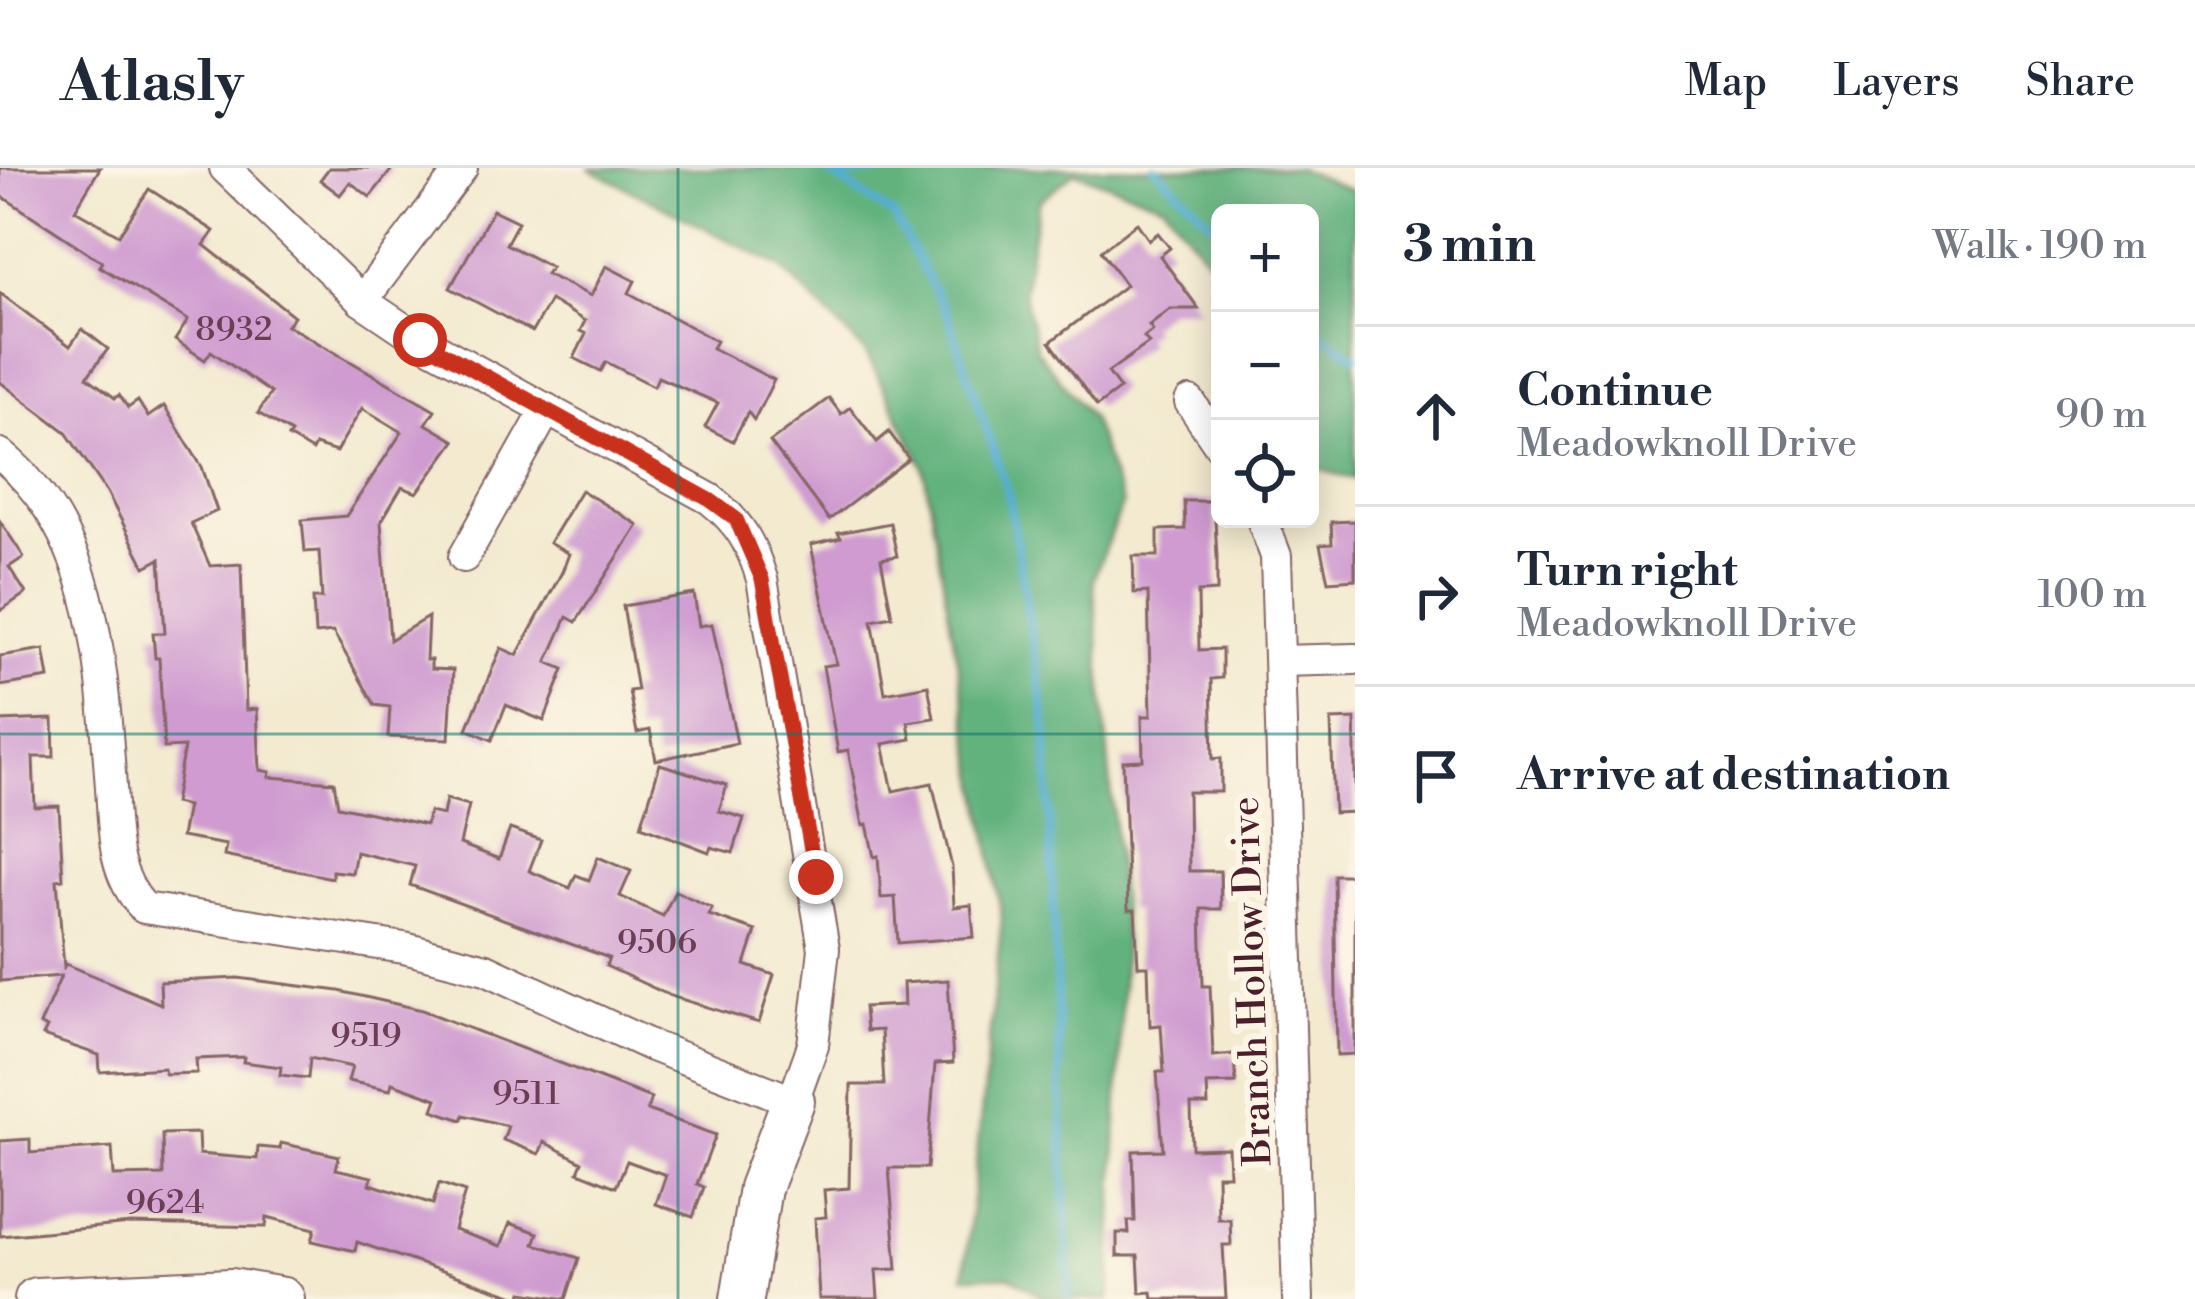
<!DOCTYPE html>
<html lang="en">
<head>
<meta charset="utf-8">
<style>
  body { margin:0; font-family:"Libre Bodoni",serif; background:#f6f6f7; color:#1f2937 }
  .controls { position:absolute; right:36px; top:36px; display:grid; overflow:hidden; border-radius:18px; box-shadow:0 6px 30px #0003 }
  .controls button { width:108px; height:108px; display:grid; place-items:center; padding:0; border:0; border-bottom:3px solid #e0e1e3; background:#fff; color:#1f2937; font:60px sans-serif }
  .stop { position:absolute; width:36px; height:36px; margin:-27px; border:9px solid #c8321e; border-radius:50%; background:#fff }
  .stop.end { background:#c8321e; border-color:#fff; box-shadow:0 3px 12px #0008 }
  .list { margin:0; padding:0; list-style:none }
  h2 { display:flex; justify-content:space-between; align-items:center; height:156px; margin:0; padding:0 48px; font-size:51px }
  h2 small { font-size:39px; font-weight:400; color:#747a83 }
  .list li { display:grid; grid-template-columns:78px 1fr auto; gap:36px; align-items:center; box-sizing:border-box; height:180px; padding:0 48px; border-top:3px solid #e0e1e3 }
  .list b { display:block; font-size:45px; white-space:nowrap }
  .list p { margin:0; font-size:39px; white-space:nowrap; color:#747a83 }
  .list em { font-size:39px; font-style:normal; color:#747a83 }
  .icon { flex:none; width:66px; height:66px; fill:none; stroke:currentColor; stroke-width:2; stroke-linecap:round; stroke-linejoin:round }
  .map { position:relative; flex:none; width:1355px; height:1131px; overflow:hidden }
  header { display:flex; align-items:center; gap:72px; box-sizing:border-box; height:168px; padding:0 60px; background:#fff; border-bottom:3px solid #e0e1e3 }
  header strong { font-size:57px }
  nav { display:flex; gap:66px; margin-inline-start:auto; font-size:42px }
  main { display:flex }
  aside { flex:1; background:#fff }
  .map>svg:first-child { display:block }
</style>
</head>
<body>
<header>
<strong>Atlasly</strong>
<nav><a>Map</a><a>Layers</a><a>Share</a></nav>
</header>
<main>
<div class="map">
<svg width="1355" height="1131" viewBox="0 0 1355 1131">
  <rect width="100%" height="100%" fill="#fcf5e5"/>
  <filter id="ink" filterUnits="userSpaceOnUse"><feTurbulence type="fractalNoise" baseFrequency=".00833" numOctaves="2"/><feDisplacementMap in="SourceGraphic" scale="24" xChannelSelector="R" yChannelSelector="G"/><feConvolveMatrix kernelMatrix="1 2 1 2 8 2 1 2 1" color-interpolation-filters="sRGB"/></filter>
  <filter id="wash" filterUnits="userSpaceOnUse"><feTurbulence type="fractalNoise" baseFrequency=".004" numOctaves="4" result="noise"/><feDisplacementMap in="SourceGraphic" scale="48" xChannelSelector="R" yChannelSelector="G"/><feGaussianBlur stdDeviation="2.7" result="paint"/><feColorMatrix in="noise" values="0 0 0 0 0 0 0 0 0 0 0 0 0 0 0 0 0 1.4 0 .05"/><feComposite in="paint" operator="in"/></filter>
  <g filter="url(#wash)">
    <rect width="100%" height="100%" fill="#f3ead0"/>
    <path fill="#62b27e" stroke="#566854" stroke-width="3" d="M588 0H1298L1355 24V311L1310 299V45H1220V107L1164 36 1075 4 1039 33 1023 123 1037 183 1091 250 1122 336 1093 412 1124 772 1110 1131H1045L1010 1108H964L1002 750 923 297 866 185 781 99Z"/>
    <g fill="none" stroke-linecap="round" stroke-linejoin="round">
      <g stroke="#55aed2" stroke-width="8">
        <path d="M822 0 894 48 949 150 1008 325 1046 556 1069 1131"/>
        <path d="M1155 0 1220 62"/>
        <path d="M836 9 912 0"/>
        <path d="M1310 158 1355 188"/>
      </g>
    </g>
    <g id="blocks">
      <g fill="#cf9bd0">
        <path d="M0 0H100L75 42 119 67 149 21 214 63 204 77 294 148 287 157 435 242 426 256 455 273 417 325 402 319 381 354 390 472 428 449 426 492H431V501L453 502 449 571 388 569 390 539 375 537 333 464 315 466 313 430H322L319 383 305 384 302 352 346 348 402 264 362 240 336 284 315 277 312 283 288 269 291 265 258 245 271 225 211 183 205 192 175 172 188 152 99 98 102 94 0 27Z"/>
        <path d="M329 0H393L370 29 350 14 340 27 320 12Z"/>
        <path d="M493 42 518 54 506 76 551 99 546 106 591 128 606 98 635 113 629 125 716 173 712 180 774 212 754 252 748 244 733 273 705 259 718 235 658 209 654 218 606 194 601 203 574 190 586 166 580 163 585 153 550 132 532 164 450 120Z"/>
        <path d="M1137 55 1149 72 1158 65 1170 80 1160 88 1199 141H1170L1149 157 1153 162 1144 169 1149 175 1108 204 1120 221 1097 238 1050 174 1126 117 1101 83Z"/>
        <path d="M0 125 70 178 82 161 108 181 87 209 115 230 119 227 128 240 138 233 148 249 164 238 202 299 217 343 191 355 210 398 241 396 246 542 257 541 260 602 270 604 269 609 334 614 338 638 426 657 429 644 443 647 446 631 469 637 460 676 499 691 510 661 541 672 529 703 570 720 576 707 589 712 598 689 631 703 620 728 663 748 675 723 712 740 709 747 756 763 745 797 774 807 759 855 671 828 606 798 609 790 410 717 415 698 356 684 352 705 332 703V710L224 688 226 677 181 669 187 638 174 635 184 579 164 580 159 490H155L153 465H165L160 391 145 399 107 324 65 263 0 214Z"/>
        <path d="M829 230 841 246 850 239 877 274 889 264 909 291 829 352 770 274Z"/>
        <path d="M581 322 638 357 576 454 567 449 547 494 564 501 544 553 506 537 492 572 467 561 501 480 517 487 562 404 569 386 549 375Z"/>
        <path d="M1184 333H1214L1217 389V423L1198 424 1199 482 1222 481V510L1211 511 1213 591 1221 590V624H1188L1189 703H1220L1221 741H1201L1203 818H1210L1213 888 1234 886 1236 915 1207 916 1208 937H1191L1192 981 1228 980 1229 1007H1217L1218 1051H1230L1231 1077H1223L1226 1131H1153L1152 1124 1140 1125 1138 1088H1117V1065H1129L1128 1053H1135L1133 983 1163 982 1157 904H1164L1161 857 1150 858 1148 798H1138L1135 742H1128L1123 593 1143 592 1142 548H1151L1148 424 1134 425 1133 388H1158V362L1185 361Z"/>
        <path d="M0 353 24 389 9 399 26 425 0 443Z"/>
        <path d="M1355 353V411L1328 413 1320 377 1332 376 1331 354Z"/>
        <path d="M890 355 897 388 881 391 892 448 872 452 885 525 928 517 934 550 908 554 911 571 883 576 893 623 932 615 952 699 954 739 971 737 974 769 898 775 895 729 881 730 878 688 874 689 867 656 863 657 848 582 838 584 823 498 836 496 811 377 841 370 838 365Z"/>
        <path d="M694 426 699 458 712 456 737 575 656 592 650 562 637 565 629 523 637 522 623 438Z"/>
        <path d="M44 481 49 510 0 518V488Z"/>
        <path d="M53 551 54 589H33L35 639 59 638 63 711 57 712 64 799 66 796 161 836 160 814 238 810 339 823 422 842 633 923 651 930 647 942 716 967 697 1016 704 1019 693 1049 656 1036 666 1007 627 993 616 1019 578 1004 582 994 544 974 539 986 503 972 508 958 464 947 462 952 433 942 437 931 392 915 390 922 348 913 352 899 310 890 308 910 280 907 281 899 243 894 244 889 196 891 197 905 165 906 164 900 100 904 99 887 43 868 47 860 40 857 61 808 0 813V553Z"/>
        <path d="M1355 551V644L1334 645 1331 552Z"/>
        <path d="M660 596 727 617 719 643 744 650 733 685 711 679 709 684 641 658Z"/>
        <path d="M1334 707H1355V886L1337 887Z"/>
        <path d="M948 812 953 895 935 896 927 1000H889L897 1101 876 1102 878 1131H819L815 1050 826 1049 824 1022 849 1020 851 917H884L881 862 866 863 864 839 904 837 903 815Z"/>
        <path d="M198 965 199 986 257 991 258 979 280 981 281 975 339 988 336 1001 372 1009 370 1016 433 1036 439 1015 465 1024 454 1062 501 1078 510 1055 538 1065 534 1076 579 1090 566 1131 523 1124 521 1130 357 1074 355 1083 312 1073 315 1061 267 1049 266 1059 131 1056 0 1068V973L30 971V985L112 979 114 1008 163 1007 162 966Z"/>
      </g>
    </g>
  </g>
  <g filter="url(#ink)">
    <use href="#blocks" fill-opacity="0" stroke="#856665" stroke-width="3"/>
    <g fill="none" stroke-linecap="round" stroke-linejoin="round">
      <defs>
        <g id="street">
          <path d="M362 133 462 0"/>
          <path d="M1190 234 1220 278"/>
          <path d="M0 286C99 366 102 503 111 619 114 665 112 705 144 740L404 780 486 801 652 878 793 933 813 877 824 781 762 411C751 375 740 355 710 331L420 172 362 133 225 0"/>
          <path d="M1262 351 1276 388 1298 1131"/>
          <path d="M464 389 547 241"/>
          <path d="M1280 493 1355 491"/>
        </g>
        <g id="secondary">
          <path d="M36 1131 231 1122 283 1131"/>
          <path d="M742 1131 760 1020 793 933"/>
        </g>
      </defs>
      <use href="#street" stroke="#856665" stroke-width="34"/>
      <use href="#secondary" stroke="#856665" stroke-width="46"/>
      <use href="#street" stroke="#fff" stroke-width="30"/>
      <use href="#secondary" stroke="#fff" stroke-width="42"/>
    </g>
  </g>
  <g fill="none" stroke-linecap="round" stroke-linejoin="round" filter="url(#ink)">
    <path stroke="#c8321e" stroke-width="15" d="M420 172 710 332 736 351 762 411 816 709"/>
  </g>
  <path fill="none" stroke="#0f766e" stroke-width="3" stroke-opacity="0.55" d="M678 0V1131M0 566H1355"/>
  <g text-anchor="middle" stroke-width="12" stroke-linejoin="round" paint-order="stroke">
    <g font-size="33" fill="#6b3e54">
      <text x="234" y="172">8932</text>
      <text x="657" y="785">9506</text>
      <text x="366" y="878">9519</text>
      <text x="526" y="936">9511</text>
      <text x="165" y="1045">9624</text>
    </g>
    <g font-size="39" fill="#4a1f2b" stroke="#fcf5e5">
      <text transform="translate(1250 813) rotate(-92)" y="14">Branch Hollow Drive</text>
    </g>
  </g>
</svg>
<div class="controls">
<button>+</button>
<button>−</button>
<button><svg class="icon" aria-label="locate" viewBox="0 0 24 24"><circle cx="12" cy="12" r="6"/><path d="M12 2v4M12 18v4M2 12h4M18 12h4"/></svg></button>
</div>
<div class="stop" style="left:420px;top:172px"></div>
<div class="stop end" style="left:816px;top:709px"></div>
</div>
<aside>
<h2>3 min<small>Walk · 190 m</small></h2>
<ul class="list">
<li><svg class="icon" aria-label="ahead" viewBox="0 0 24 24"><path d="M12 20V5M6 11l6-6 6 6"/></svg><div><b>Continue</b><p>Meadowknoll Drive</p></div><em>90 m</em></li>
<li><svg class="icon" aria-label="right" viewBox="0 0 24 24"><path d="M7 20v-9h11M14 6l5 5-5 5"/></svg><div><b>Turn right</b><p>Meadowknoll Drive</p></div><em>100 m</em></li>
<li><svg class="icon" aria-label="arrive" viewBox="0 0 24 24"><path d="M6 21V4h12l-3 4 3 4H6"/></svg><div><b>Arrive at destination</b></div></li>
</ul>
</aside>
</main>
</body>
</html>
